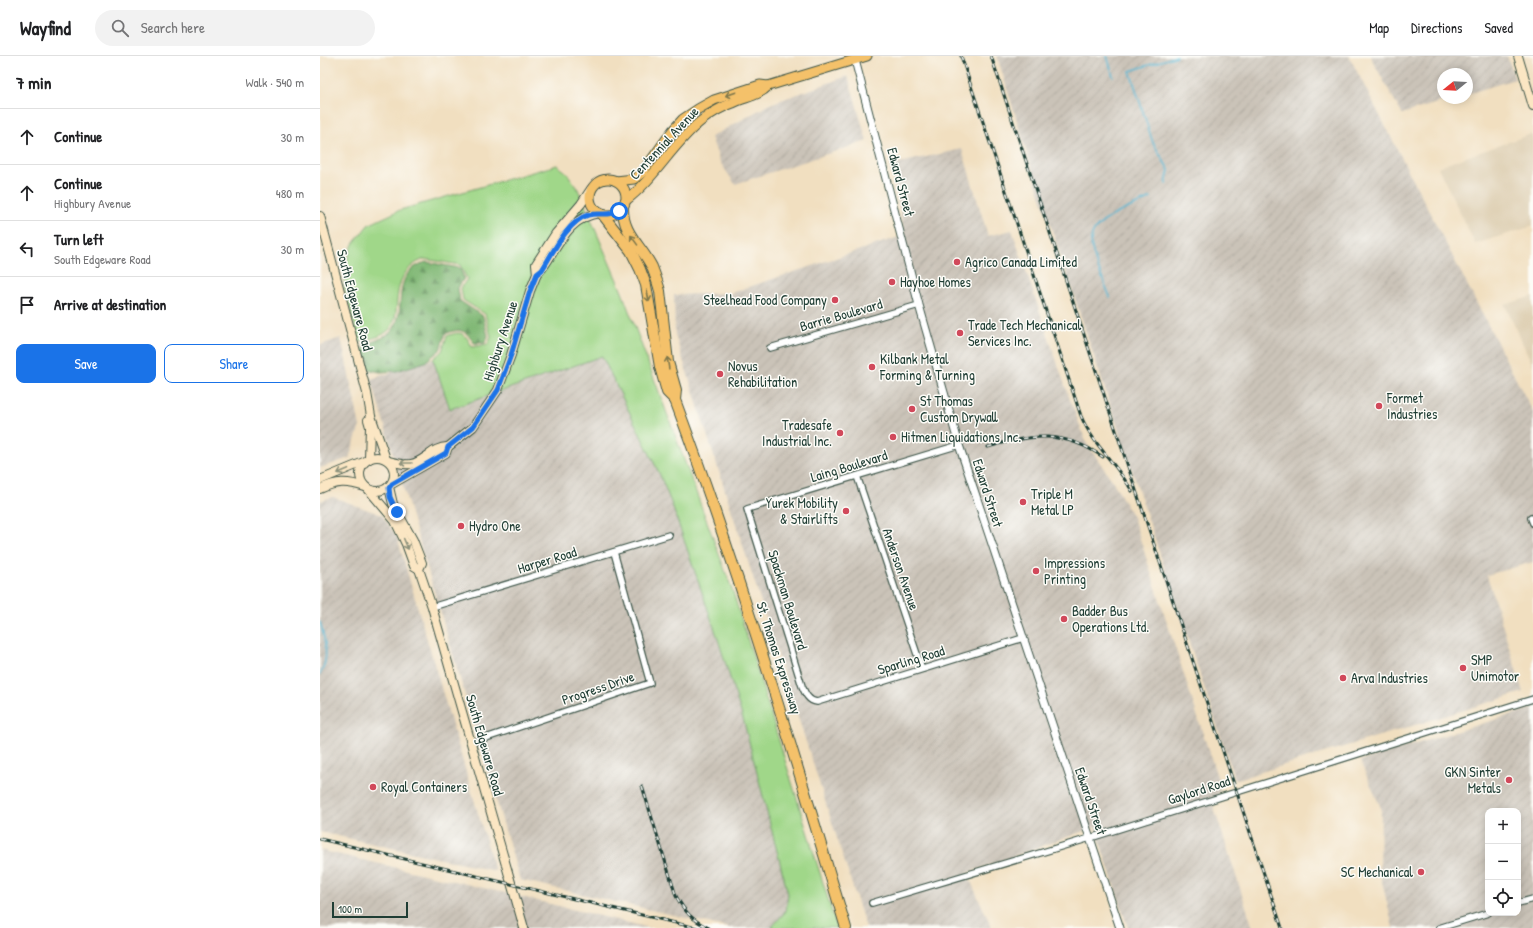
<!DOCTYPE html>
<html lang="en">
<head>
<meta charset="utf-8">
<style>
  body { margin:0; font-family:"Patrick Hand",sans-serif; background:#f2f2f2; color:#202124 }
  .controls { position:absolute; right:12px; bottom:12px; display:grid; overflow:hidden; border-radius:8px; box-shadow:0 2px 10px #0003 }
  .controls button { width:36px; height:36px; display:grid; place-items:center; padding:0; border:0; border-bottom:1px solid #e0e0e0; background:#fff; color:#202124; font:20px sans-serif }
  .compass { position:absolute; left:1117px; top:12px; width:36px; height:36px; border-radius:50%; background:#fff; box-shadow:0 2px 10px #0003; rotate:252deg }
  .scale { position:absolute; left:12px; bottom:10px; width:76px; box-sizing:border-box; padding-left:4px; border:2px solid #1f3d34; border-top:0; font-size:11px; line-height:14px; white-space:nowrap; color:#1f3d34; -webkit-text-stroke:3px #fdfcf7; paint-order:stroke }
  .stop { position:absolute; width:12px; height:12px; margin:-9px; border:3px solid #1a73e8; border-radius:50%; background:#fff }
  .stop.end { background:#1a73e8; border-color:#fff; box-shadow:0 1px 4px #0008 }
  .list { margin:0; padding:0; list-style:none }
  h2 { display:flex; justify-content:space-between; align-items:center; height:52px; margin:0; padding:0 16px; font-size:17px }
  h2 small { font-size:13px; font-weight:400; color:#757577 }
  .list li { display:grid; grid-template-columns:26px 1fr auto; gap:12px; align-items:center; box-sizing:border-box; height:56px; padding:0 16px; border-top:1px solid #e0e0e0 }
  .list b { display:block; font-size:15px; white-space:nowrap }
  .list p { margin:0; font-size:13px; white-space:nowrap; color:#757577 }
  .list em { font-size:13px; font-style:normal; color:#757577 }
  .actions { display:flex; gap:8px; padding:12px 16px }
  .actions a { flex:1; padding:9px 0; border:1px solid #1a73e8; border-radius:8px; text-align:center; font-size:14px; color:#1a73e8 }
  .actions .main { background:#1a73e8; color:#fff }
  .icon { flex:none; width:22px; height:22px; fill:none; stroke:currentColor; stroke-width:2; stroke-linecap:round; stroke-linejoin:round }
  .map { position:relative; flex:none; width:1213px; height:872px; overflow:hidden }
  header { display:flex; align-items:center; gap:24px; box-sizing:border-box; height:56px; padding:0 20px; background:#fff; border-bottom:1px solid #e0e0e0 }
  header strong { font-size:19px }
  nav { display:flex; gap:22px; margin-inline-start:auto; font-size:14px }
  .search { width:280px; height:36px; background:#f2f2f2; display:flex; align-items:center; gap:10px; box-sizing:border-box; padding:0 14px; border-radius:22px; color:#757577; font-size:15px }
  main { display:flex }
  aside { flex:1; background:#fff }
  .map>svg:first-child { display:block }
</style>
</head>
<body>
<header>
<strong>Wayfind</strong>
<div class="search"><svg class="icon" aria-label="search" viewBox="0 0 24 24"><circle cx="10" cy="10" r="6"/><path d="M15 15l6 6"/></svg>Search here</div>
<nav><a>Map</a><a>Directions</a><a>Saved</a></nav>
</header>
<main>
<aside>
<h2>7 min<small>Walk · 540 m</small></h2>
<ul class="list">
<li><svg class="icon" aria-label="ahead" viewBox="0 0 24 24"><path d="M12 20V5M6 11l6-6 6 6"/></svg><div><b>Continue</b></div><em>30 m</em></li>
<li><svg class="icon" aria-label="ahead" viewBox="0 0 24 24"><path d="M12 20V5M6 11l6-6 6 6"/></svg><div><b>Continue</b><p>Highbury Avenue</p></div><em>480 m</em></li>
<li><svg class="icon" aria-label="left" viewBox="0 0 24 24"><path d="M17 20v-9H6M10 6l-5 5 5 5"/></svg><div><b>Turn left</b><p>South Edgeware Road</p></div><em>30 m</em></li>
<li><svg class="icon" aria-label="arrive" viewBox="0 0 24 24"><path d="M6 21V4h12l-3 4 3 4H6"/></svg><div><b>Arrive at destination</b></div></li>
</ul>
<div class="actions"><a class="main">Save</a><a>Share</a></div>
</aside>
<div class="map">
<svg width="1213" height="872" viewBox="0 0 1213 872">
  <defs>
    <pattern id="industrial-furrows" width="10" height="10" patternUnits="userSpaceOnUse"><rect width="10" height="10" fill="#cac3b8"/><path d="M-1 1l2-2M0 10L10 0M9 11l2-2" fill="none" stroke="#ada89f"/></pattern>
    <pattern id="forest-firs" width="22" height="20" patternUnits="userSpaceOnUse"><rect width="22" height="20" fill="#80b875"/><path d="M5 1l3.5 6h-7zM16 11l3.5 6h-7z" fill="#689761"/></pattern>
  </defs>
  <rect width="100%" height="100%" fill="#fdfcf7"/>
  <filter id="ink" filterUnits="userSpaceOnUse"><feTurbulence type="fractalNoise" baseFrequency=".025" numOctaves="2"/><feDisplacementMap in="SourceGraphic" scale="8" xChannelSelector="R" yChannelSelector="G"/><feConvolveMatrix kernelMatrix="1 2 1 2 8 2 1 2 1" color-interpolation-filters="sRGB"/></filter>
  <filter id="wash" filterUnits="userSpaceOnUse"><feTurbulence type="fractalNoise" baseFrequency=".012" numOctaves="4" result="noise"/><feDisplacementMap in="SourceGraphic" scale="16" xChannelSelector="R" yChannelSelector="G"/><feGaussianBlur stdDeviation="0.9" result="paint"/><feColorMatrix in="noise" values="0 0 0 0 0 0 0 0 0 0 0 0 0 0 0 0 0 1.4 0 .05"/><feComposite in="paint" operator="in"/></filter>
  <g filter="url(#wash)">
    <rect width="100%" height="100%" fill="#f1dfc0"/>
    <g fill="#decfb2">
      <path d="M1211 78 1213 83V170L1155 188 1118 111Z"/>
      <path d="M1213 240V310L1185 249Z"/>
    </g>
    <g fill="url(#industrial-furrows)" fill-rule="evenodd">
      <path d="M677 0H1029L1213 356V506L1167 519 1203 636 915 724 714 120Z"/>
      <path d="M1050 0H1187L1195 23 1147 38V18H1123V42H1133L1082 58Z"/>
      <path d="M528 20 547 85 415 128 400 106 391 81 450 48Z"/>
      <path d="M642 93 668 180 692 174 749 341 767 388 792 424 813 461 901 733 893 749 933 872H808L775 771 647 817 672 872H546L355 279 354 239 411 237 585 179 570 109Z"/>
      <path d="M21 282 40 370 29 402 0 412V289Z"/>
      <path d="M282 300 340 419 352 449 397 580 424 666 468 838 466 855 451 872H410L200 824 51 323 113 303 130 353Z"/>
      <path d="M13 441 62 459 77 481 175 815 0 776V445Z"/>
      <path d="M1213 652V872H1073L1060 817 1061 752 1040 705ZM1168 755H1198V857H1168Z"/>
      <path d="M0 794 185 837 330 872H0Z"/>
    </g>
    <path fill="#a0d789" stroke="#608a5e" d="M237 109 246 116 257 131 302 236 413 536 517 872H451L466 855 468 838 424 666 397 580 352 449 340 419 282 300 130 353 113 303 122 295 127 280C142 274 145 277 152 291L168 288 171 281 165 258 143 244 141 232 147 223 140 209 104 203C62 220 88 264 65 277 58 282 47 283 39 286L24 231 25 209 33 188 48 169 80 154Z"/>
    <path fill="url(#forest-firs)" stroke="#507a54" d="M106 206 140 212 144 222 138 232 140 245 163 260 168 280 165 287H154C145 273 140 272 125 278L120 294 105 306 77 315 60 316 47 313 41 294C51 282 66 285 74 272 87 249 70 217 106 206Z"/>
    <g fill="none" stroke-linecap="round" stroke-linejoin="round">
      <g stroke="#59bad7" stroke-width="1.5">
        <path d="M787 0 793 20"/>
        <path d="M846 128 849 114 833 87 810 15 857 0"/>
        <path d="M790 241C785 227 767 192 772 179 777 163 816 149 831 142"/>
        <path d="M0 566C5 583 10 603 0 618"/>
      </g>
    </g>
  </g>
  <g filter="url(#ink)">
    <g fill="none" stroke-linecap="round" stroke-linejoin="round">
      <defs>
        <g id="minor">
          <path d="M450 292 599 249"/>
          <path d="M639 389 427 453 482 630C485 637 488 645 497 646L703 582"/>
          <path d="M537 420 602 613"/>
          <path d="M1211 462 1213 467"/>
          <path d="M112 551 349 479"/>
          <path d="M151 687 330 627 294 496"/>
          <path d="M552 847 770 782 1213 643"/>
          <path d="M1198 847 1213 843"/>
          <path d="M1119 872 1168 857"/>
        </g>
        <path id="tertiary" d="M535 4 599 249 639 389 800 872"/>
        <g id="secondary">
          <path d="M1198 0 1213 50"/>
          <path d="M0 160 47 337 51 360 66 403"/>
          <path d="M217 218C224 212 227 205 232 198 244 178 255 160 280 157"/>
          <path d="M48 364 50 371 49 403"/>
          <circle cx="57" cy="418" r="17"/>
          <path d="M69 405C76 407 84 409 91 408 104 406 114 390 128 391"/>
          <path d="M0 424 46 405"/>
          <path d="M72 428 126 397 128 391 153 371 178 334 191 299 210 235 217 218 216 208 236 177 261 148 271 133"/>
          <path d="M69 431 73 448 93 484 102 507 99 513 112 551 204 872"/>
          <path d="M0 433C17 425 27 425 45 431"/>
          <path d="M48 433 75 465 86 488 94 510 99 513"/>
        </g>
        <g id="primary">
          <circle cx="288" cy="141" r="18"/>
          <path d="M296 125 314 123 322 117 353 74 363 63 378 53 394 44 428 33 440 29 448 30 547 0"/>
          <path d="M305 145C335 123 352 88 381 65 390 58 401 51 413 47 425 41 439 40 448 30"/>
        </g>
        <g id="motorway">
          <path d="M303 151C302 177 321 189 332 211 335 219 338 227 340 235L348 306 356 334 355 344C420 518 473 695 526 872"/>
          <path d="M283 159 311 195 320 213 326 229 340 311 347 336 355 344"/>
        </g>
      </defs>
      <use href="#minor" stroke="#3e5549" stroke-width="8"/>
      <use href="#tertiary" stroke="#3e5549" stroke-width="9"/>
      <use href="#secondary" stroke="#3e5549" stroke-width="10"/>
      <use href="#primary" stroke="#3e5549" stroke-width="11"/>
      <use href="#motorway" stroke="#3e5549" stroke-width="12"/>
      <use href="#minor" stroke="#fff" stroke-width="5.5"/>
      <use href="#tertiary" stroke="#fff" stroke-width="7"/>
      <use href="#secondary" stroke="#fbe6c3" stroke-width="8"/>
      <use href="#primary" stroke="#f4c16a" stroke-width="9"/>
      <use href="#motorway" stroke="#f4c16a" stroke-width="10"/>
      <defs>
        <g id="rail">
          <path d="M641 0 761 360C773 389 797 408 812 435"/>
          <path d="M671 0 962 872"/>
          <path d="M668 391C711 378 744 374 783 401"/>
          <path d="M322 730 356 840C365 856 372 864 389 872"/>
          <path d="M0 783 377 872"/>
        </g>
      </defs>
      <use href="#rail" stroke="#1f3d34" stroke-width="3"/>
      <use href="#rail" stroke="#fdfcf7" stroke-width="1.5" stroke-dasharray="4.5" stroke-linecap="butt"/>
    </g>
    <defs><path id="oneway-shaft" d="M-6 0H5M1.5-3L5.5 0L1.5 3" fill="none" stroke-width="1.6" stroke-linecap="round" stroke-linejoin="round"/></defs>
    <g stroke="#7f784c">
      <use href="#oneway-shaft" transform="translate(411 38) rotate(161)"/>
      <use href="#oneway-shaft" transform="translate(314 184) rotate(-126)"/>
      <use href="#oneway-shaft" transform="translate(328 240) rotate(80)"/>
      <use href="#oneway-shaft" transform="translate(348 307) rotate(-99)"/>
    </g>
    <g stroke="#8d927c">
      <use href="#oneway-shaft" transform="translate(86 407) rotate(-180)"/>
      <use href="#oneway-shaft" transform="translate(23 415) rotate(157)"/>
      <use href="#oneway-shaft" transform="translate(86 488) rotate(67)"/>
    </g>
  </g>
  <g fill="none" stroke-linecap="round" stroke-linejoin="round" filter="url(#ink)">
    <path stroke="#1a73e8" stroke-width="5" d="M77 456 70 441 69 432 72 428 126 397 128 391 153 371 178 334 191 299 210 235 217 218 222 214C233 196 248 165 268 159 279 156 288 161 299 155"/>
  </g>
  <g fill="#d1495b" stroke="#fdfcf7" stroke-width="1.5">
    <circle cx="637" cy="206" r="4"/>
    <circle cx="572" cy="226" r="4"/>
    <circle cx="515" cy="244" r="4"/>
    <circle cx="640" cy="277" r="4"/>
    <circle cx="552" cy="311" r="4"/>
    <circle cx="400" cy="318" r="4"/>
    <circle cx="1059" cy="350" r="4"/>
    <circle cx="592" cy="353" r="4"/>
    <circle cx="520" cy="377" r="4"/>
    <circle cx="573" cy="381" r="4"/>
    <circle cx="703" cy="446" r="4"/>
    <circle cx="526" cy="455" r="4"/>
    <circle cx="141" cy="470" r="4"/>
    <circle cx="716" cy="515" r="4"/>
    <circle cx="744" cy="563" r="4"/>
    <circle cx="1143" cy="612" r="4"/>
    <circle cx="1023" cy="622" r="4"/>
    <circle cx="1189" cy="724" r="4"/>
    <circle cx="53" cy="731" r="4"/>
    <circle cx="1101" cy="816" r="4"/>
  </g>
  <g text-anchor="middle" stroke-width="3" stroke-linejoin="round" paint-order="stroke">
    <g font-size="14" fill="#1f3d34" stroke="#fdfcf7">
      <text transform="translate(344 87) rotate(-47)" y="5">Centennial Avenue</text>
      <text transform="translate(581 126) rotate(75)" y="5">Edward Street</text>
      <text transform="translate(35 244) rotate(75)" y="5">South Edgeware Road</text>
      <text transform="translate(521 259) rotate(-16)" y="5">Barrie Boulevard</text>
      <text transform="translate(180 285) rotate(-72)" y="5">Highbury Avenue</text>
      <text transform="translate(529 410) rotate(-17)" y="5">Laing Boulevard</text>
      <text transform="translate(668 437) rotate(72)" y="5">Edward Street</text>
      <text transform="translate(227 504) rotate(-17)" y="5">Harper Road</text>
      <text transform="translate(581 513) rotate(71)" y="5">Anderson Avenue</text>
      <text transform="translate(468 544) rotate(73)" y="5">Spackman Boulevard</text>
      <text transform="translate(459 602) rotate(72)" y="5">St. Thomas Expressway</text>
      <text transform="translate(591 604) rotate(-17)" y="5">Sparling Road</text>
      <text transform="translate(278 632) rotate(-19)" y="5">Progress Drive</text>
      <text transform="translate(165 689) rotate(74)" y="5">South Edgeware Road</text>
      <text transform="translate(879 734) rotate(-18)" y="5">Gaylord Road</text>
      <text transform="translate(771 745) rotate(71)" y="5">Edward Street</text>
    </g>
    <g font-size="14" fill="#1f3d34" stroke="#fdfcf7" text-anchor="start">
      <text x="645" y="211">Agrico Canada Limited</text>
      <text x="580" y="231">Hayhoe Homes</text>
      <text x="507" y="249" text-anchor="end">Steelhead Food Company</text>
      <text x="648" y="274">Trade Tech Mechanical<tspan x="648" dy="16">Services Inc.</tspan></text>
      <text x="560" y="308">Kilbank Metal<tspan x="560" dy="16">Forming &amp; Turning</tspan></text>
      <text x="408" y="315">Novus<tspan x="408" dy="16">Rehabilitation</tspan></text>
      <text x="1067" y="347">Formet<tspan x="1067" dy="16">Industries</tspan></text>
      <text x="600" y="350">St Thomas<tspan x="600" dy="16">Custom Drywall</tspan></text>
      <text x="512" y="374" text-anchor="end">Tradesafe<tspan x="512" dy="16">Industrial Inc.</tspan></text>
      <text x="581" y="386">Hitmen Liquidations Inc.</text>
      <text x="711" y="443">Triple M<tspan x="711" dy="16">Metal LP</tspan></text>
      <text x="518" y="452" text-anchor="end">Yurek Mobility<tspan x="518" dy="16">&amp; Stairlifts</tspan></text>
      <text x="149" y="475">Hydro One</text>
      <text x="724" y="512">Impressions<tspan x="724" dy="16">Printing</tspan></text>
      <text x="752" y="560">Badder Bus<tspan x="752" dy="16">Operations Ltd.</tspan></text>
      <text x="1151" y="609">SMP<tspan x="1151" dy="16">Unimotor</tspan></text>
      <text x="1031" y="627">Arva Industries</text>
      <text x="1181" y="721" text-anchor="end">GKN Sinter<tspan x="1181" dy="16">Metals</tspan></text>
      <text x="61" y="736">Royal Containers</text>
      <text x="1093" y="821" text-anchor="end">SC Mechanical</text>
    </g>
  </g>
</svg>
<div class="controls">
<button>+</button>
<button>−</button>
<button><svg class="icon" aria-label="locate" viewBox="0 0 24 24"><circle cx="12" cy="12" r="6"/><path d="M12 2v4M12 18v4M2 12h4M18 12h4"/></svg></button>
</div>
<svg class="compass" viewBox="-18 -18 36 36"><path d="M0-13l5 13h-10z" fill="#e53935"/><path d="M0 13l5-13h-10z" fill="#757577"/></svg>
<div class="scale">100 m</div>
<div class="stop" style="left:299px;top:155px"></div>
<div class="stop end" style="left:77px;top:456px"></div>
</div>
</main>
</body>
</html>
